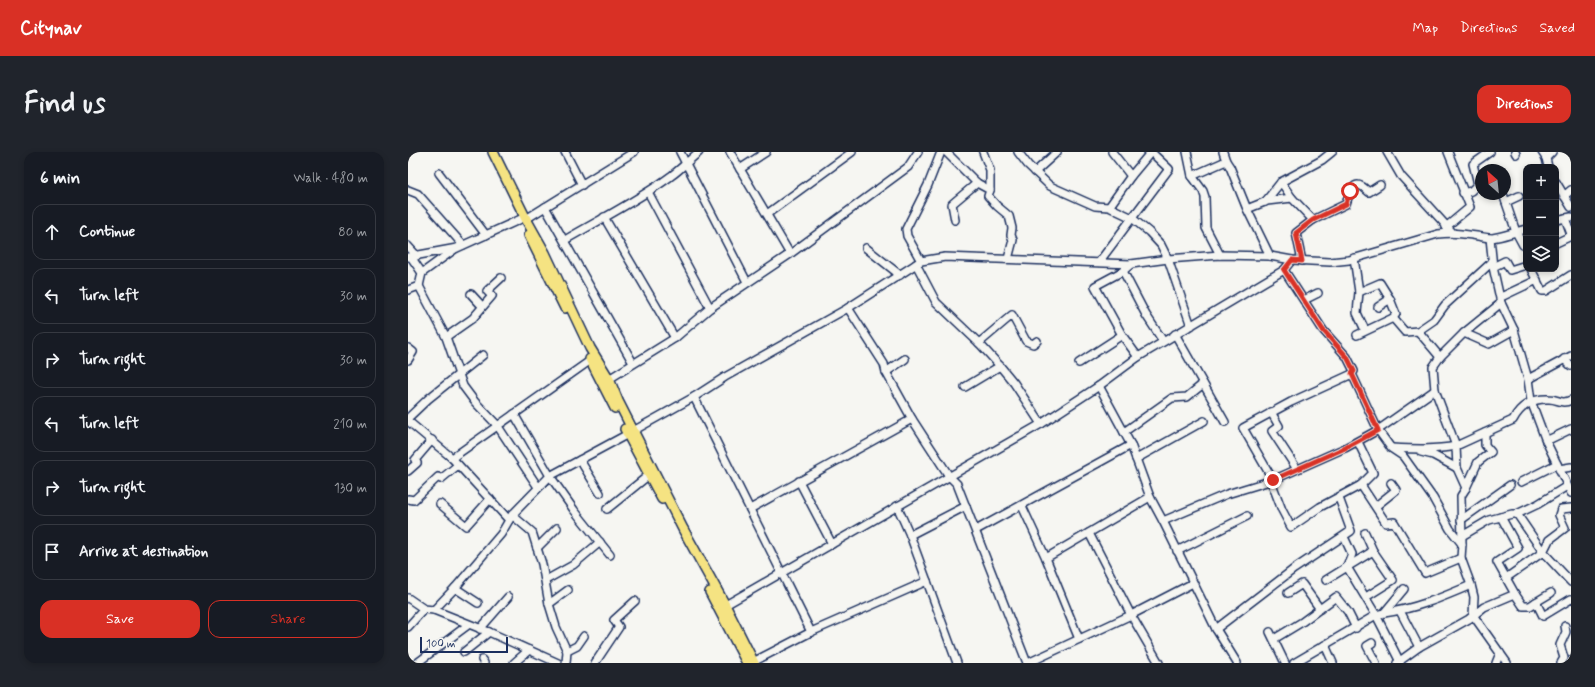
<!DOCTYPE html>
<html lang="en">
<head>
<meta charset="utf-8">
<style>
  body { margin:0; font-family:Mynerve,sans-serif; background:#20242c; color:#f1f3f6 }
  .controls { position:absolute; right:12px; top:12px; display:grid; overflow:hidden; border-radius:8px; box-shadow:0 2px 6px #0003 }
  .controls button { width:36px; height:36px; display:grid; place-items:center; padding:0; border:0; border-bottom:1px solid #363941; background:#171b24; color:#f1f3f6; font:20px sans-serif }
  .compass { position:absolute; left:1067px; top:12px; width:36px; height:36px; border-radius:50%; background:#171b24; box-shadow:0 2px 6px #0003; rotate:333deg }
  .scale { position:absolute; left:12px; bottom:10px; width:88px; box-sizing:border-box; padding-left:4px; border:2px solid #1b2f5e; border-top:0; font-size:11px; line-height:14px; white-space:nowrap; color:#1b2f5e; -webkit-text-stroke:3px #f6f6f2; paint-order:stroke }
  .stop { position:absolute; width:12px; height:12px; margin:-9px; border:3px solid #d93025; border-radius:50%; background:#fff }
  .stop.end { background:#d93025; border-color:#fff; box-shadow:0 1px 4px #0008 }
  .list { margin:0; padding:0; list-style:none }
  h2 { display:flex; justify-content:space-between; align-items:center; height:52px; margin:0; padding:0 16px; font-size:17px }
  h2 small { font-size:13px; font-weight:400; color:#9ea1a6 }
  .list li { display:grid; grid-template-columns:26px 1fr auto; gap:12px; align-items:center; box-sizing:border-box; height:56px; margin:0 8px 8px; padding:0 8px; border:1px solid #363941; border-radius:12px }
  .list b { display:block; font-size:15px; white-space:nowrap }
  .list em { font-size:13px; font-style:normal; color:#9ea1a6 }
  .actions { display:flex; gap:8px; padding:12px 16px }
  .actions a { flex:1; padding:9px 0; border:1px solid #d93025; border-radius:12px; text-align:center; font-size:14px; color:#d93025 }
  .actions .main { background:#d93025; color:#fff }
  .icon { flex:none; width:22px; height:22px; fill:none; stroke:currentColor; stroke-width:2; stroke-linecap:round; stroke-linejoin:round }
  .map { position:relative; flex:none; width:1163px; height:511px; overflow:hidden; border-radius:12px }
  header { display:flex; align-items:center; gap:24px; box-sizing:border-box; height:56px; padding:0 20px; background:#d93025; color:#fff }
  header strong { font-size:19px }
  nav { display:flex; gap:22px; margin-inline-start:auto; font-size:14px }
  .intro { display:flex; align-items:center; justify-content:space-between; box-sizing:border-box; height:96px; padding:0 24px }
  h1 { margin:0; font-size:28px }
  .button { padding:10px 18px; border-radius:12px; background:#d93025; color:#fff; font-size:14px; font-weight:700 }
  main { display:flex; gap:24px; padding:0 24px }
  aside { flex:1; background:#171b24; border-radius:12px; box-shadow:0 2px 6px #0003 }
  .map>svg:first-child { display:block }
</style>
</head>
<body>
<header>
<strong>Citynav</strong>
<nav><a>Map</a><a>Directions</a><a>Saved</a></nav>
</header>
<div class="intro"><h1>Find us</h1><a class="button">Directions</a></div>
<main>
<aside>
<h2>6 min<small>Walk · 480 m</small></h2>
<ul class="list">
<li><svg class="icon" aria-label="ahead" viewBox="0 0 24 24"><path d="M12 20V5M6 11l6-6 6 6"/></svg><div><b>Continue</b></div><em>80 m</em></li>
<li><svg class="icon" aria-label="left" viewBox="0 0 24 24"><path d="M17 20v-9H6M10 6l-5 5 5 5"/></svg><div><b>Turn left</b></div><em>30 m</em></li>
<li><svg class="icon" aria-label="right" viewBox="0 0 24 24"><path d="M7 20v-9h11M14 6l5 5-5 5"/></svg><div><b>Turn right</b></div><em>30 m</em></li>
<li><svg class="icon" aria-label="left" viewBox="0 0 24 24"><path d="M17 20v-9H6M10 6l-5 5 5 5"/></svg><div><b>Turn left</b></div><em>210 m</em></li>
<li><svg class="icon" aria-label="right" viewBox="0 0 24 24"><path d="M7 20v-9h11M14 6l5 5-5 5"/></svg><div><b>Turn right</b></div><em>130 m</em></li>
<li><svg class="icon" aria-label="arrive" viewBox="0 0 24 24"><path d="M6 21V4h12l-3 4 3 4H6"/></svg><div><b>Arrive at destination</b></div></li>
</ul>
<div class="actions"><a class="main">Save</a><a>Share</a></div>
</aside>
<div class="map">
<svg width="1163" height="511" viewBox="0 0 1163 511">
  <rect width="100%" height="100%" fill="#f6f6f2"/>
  <filter id="ink" filterUnits="userSpaceOnUse"><feTurbulence type="fractalNoise" baseFrequency=".025" numOctaves="2"/><feDisplacementMap in="SourceGraphic" scale="8" xChannelSelector="R" yChannelSelector="G"/><feConvolveMatrix kernelMatrix="1 2 1 2 8 2 1 2 1" color-interpolation-filters="sRGB"/></filter>
  <g filter="url(#ink)">
    <g fill="none" stroke-linecap="round" stroke-linejoin="round">
      <defs>
        <g id="minor">
          <path d="M157 0 174 33"/>
          <path d="M272 0 339 130"/>
          <path d="M322 0 382 102"/>
          <path d="M538 0 569 31 582 38 580 44 589 54 601 64 604 76 603 83 605 88 600 107"/>
          <path d="M575 0 582 18V38"/>
          <path d="M610 0 620 13 642 34 687 54 701 55 718 63 724 66 741 80 753 93 760 107 783 174"/>
          <path d="M704 0 723 24"/>
          <path d="M779 0 784 24 795 39 797 45 798 76 812 103"/>
          <path d="M815 0 818 9 822 15 839 57"/>
          <path d="M979 0 993 24 1045 81"/>
          <path d="M1107 0 1108 2"/>
          <path d="M1134 0 1138 6 1140 15"/>
          <path d="M1138 6 1144 0"/>
          <path d="M332 17 358 0"/>
          <path d="M627 20 649 0"/>
          <path d="M31 21 78 83"/>
          <path d="M784 24 818 9"/>
          <path d="M1148 30 1163 55"/>
          <path d="M0 38 10 42 55 93"/>
          <path d="M240 40 302 156"/>
          <path d="M1055 41 1063 39 1070 32 1065 12 1082 0"/>
          <path d="M1095 42 1108 80 1115 93"/>
          <path d="M1156 44 1163 38"/>
          <path d="M884 46 873 30 914 8 924 0"/>
          <path d="M857 50 873 30"/>
          <path d="M1098 50 1111 44"/>
          <path d="M137 55 225 211"/>
          <path d="M701 55 723 24 743 0"/>
          <path d="M359 62 444 0"/>
          <path d="M196 65 267 186"/>
          <path d="M1157 66 1163 82"/>
          <path d="M118 67 226 0"/>
          <path d="M547 68 544 52 569 31"/>
          <path d="M1148 68 1163 65"/>
          <path d="M1038 75 1062 55 1040 0"/>
          <path d="M1082 86 1085 115 1093 151 1106 178 1120 227 1123 249 1138 289 1163 341"/>
          <path d="M157 88C191 68 231 48 263 24 273 17 281 8 291 0"/>
          <path d="M1148 91 1163 84"/>
          <path d="M0 94 9 104"/>
          <path d="M458 96 492 123"/>
          <path d="M862 104 839 57 859 49 884 46 905 68 938 52C940 46 944 29 953 34 956 35 958 38 961 40L972 33"/>
          <path d="M0 105 49 96 113 67"/>
          <path d="M3 105 14 121"/>
          <path d="M946 106 951 140 949 161 957 178"/>
          <path d="M884 108 876 118 915 178 939 205 946 219 944 222 970 278 983 296 995 304 1025 346 1042 377 1054 392 1053 406 1063 433 1066 445 1065 463 1099 511"/>
          <path d="M513 109 499 84 498 77 520 33 533 0"/>
          <path d="M894 109 888 81 905 68"/>
          <path d="M691 110 761 17 743 0"/>
          <path d="M508 112 528 150 571 191 592 214 606 231 633 272"/>
          <path d="M723 112 715 119 687 134 714 183 730 205"/>
          <path d="M1085 115 1097 109 1102 118 1118 113"/>
          <path d="M1123 117 1134 139H1138L1163 123"/>
          <path d="M715 119 738 163 755 189"/>
          <path d="M11 134 38 185 55 234 67 250 89 273 130 335"/>
          <path d="M0 138 11 134 14 121 47 97"/>
          <path d="M951 140 972 131 982 147"/>
          <path d="M63 142 74 154"/>
          <path d="M1093 145 1129 128"/>
          <path d="M896 148 910 141"/>
          <path d="M440 156 476 212 478 220 504 267 541 324 549 332 619 511"/>
          <path d="M985 166 997 180 1010 179 1032 205"/>
          <path d="M1010 179 1026 168 1037 153 1084 110"/>
          <path d="M1056 181 1093 151"/>
          <path d="M767 182 817 270"/>
          <path d="M949 183 985 166 988 162 982 147 970 155"/>
          <path d="M38 185 65 166 84 144 79 139 93 126"/>
          <path d="M571 191 604 163 618 189 625 192 629 189"/>
          <path d="M0 196 5 200 0 208"/>
          <path d="M1156 207 1163 214"/>
          <path d="M671 211 714 183"/>
          <path d="M478 220 497 207"/>
          <path d="M201 227 267 186 302 156 382 102 477 32 500 15 510 0"/>
          <path d="M1120 227 1163 204"/>
          <path d="M691 234 723 293 742 345 755 369 808 477 829 511"/>
          <path d="M557 235 592 214"/>
          <path d="M286 245 403 480"/>
          <path d="M863 260 871 274 864 279 889 317"/>
          <path d="M106 262 142 324 166 358 202 403"/>
          <path d="M0 266 20 247 75 203"/>
          <path d="M0 269 44 306 101 368"/>
          <path d="M225 279 286 245 317 225 440 156 513 109 537 105 723 112 760 107 812 103 862 104 884 108 922 110 941 108 1030 82C1049 80 1063 83 1081 86 1087 87 1111 79 1118 77"/>
          <path d="M716 280 764 246 779 245 795 232"/>
          <path d="M1138 289 1163 277"/>
          <path d="M984 296C1005 297 1027 298 1048 294L1105 268C1112 254 1125 246 1141 247 1151 247 1153 253 1163 248"/>
          <path d="M1013 300 1025 303 1049 316"/>
          <path d="M44 306 183 208"/>
          <path d="M728 307 796 269"/>
          <path d="M172 308 192 341"/>
          <path d="M1151 317 1163 315"/>
          <path d="M0 319 9 311 7 308 24 288"/>
          <path d="M865 328 835 276 883 250 944 222"/>
          <path d="M391 329 424 392"/>
          <path d="M863 329 874 358 883 375 912 355 953 333 965 321 950 290"/>
          <path d="M1113 330 1149 312"/>
          <path d="M953 333 978 371 986 370 1017 421 1053 406"/>
          <path d="M1058 336 1070 310 1083 300 1077 293V281"/>
          <path d="M0 347 6 348 30 325 33 327 50 313"/>
          <path d="M32 352 58 374 82 347"/>
          <path d="M489 354 502 383 549 511"/>
          <path d="M614 354 638 406"/>
          <path d="M968 354 988 338 983 331"/>
          <path d="M199 357 241 323"/>
          <path d="M342 357 504 267"/>
          <path d="M1109 362 1135 400 1163 430"/>
          <path d="M104 363 124 380 134 412 141 452 148 475 159 499 158 511"/>
          <path d="M1093 365 1110 396 1089 410 1107 442"/>
          <path d="M1053 368 1102 333"/>
          <path d="M755 369 819 342 865 328 937 296 970 278 1027 238"/>
          <path d="M568 378 723 293"/>
          <path d="M681 381 723 463 751 511"/>
          <path d="M957 381 965 399 985 428 958 445"/>
          <path d="M502 383 558 354"/>
          <path d="M1054 384 1081 368 1104 362H1109L1130 352 1159 334"/>
          <path d="M936 385 944 402 939 415 968 463 992 510"/>
          <path d="M1054 392 1053 344 1058 336 1049 316 1048 294 1027 238 1025 215 1032 205 1056 181 1081 192 1106 178"/>
          <path d="M129 396 149 376"/>
          <path d="M769 399 839 364"/>
          <path d="M1098 426 1135 400 1141 388 1157 376 1151 363 1153 357 1163 356"/>
          <path d="M138 428 165 413 192 390"/>
          <path d="M918 428 965 399"/>
          <path d="M47 436 70 451"/>
          <path d="M880 441 894 432 912 457"/>
          <path d="M0 446 16 457 26 458 81 480 150 511"/>
          <path d="M1128 450 1143 441"/>
          <path d="M141 452 160 438"/>
          <path d="M314 455 633 272 691 234 730 205 876 118"/>
          <path d="M26 458 47 436 93 382 104 363 142 324 220 282"/>
          <path d="M992 459 1011 495"/>
          <path d="M976 461C1007 457 1035 445 1063 433"/>
          <path d="M0 475 16 457"/>
          <path d="M72 477 100 445"/>
          <path d="M808 477 886 417 943 379 931 346"/>
          <path d="M862 480 877 511"/>
          <path d="M671 487 638 406 742 345"/>
          <path d="M866 487 894 470 928 445 940 460 948 476"/>
          <path d="M964 491 959 494 968 511"/>
          <path d="M917 493 925 511"/>
          <path d="M159 499 169 494 176 484"/>
          <path d="M56 500 81 480"/>
          <path d="M74 508 76 511"/>
          <path d="M345 510 403 480 519 429"/>
          <path d="M9 511 60 473"/>
          <path d="M106 511 121 498"/>
          <path d="M187 511 211 475 206 468 227 449"/>
          <path d="M620 511 723 463 785 431"/>
          <path d="M886 511 968 463 976 461 996 437"/>
          <path d="M989 511 1011 495 1061 467 1076 455 1107 442 1115 454H1122L1128 450 1135 464 1163 447"/>
          <path d="M1088 511 1092 501"/>
          <path d="M1153 511 1156 506 1152 493 1158 480 1157 474"/>
          <path d="M1162 511 1163 509"/>
        </g>
        <g id="major">
          <path d="M85 0 118 67 137 101 182 196 201 227 210 249 275 377 317 453 346 511"/>
          <path d="M121 83 157 156"/>
          <path d="M182 207 207 256"/>
          <path d="M217 277 254 347"/>
          <path d="M302 440 339 511"/>
        </g>
      </defs>
      <use href="#minor" stroke="#1b2f5e" stroke-width="10"/>
      <use href="#major" stroke="#1b2f5e" stroke-width="12"/>
      <use href="#minor" stroke="#f6f6f2" stroke-width="7"/>
      <use href="#major" stroke="#f5e382" stroke-width="9"/>
    </g>
  </g>
  <g fill="none" stroke-linecap="round" stroke-linejoin="round" filter="url(#ink)">
    <path stroke="#d93025" stroke-width="5" d="M865 328 937 296 970 278 944 222 946 219 939 205 915 178 876 118 884 108 894 109 888 81 905 68 938 52 942 39"/>
  </g>
</svg>
<div class="controls">
<button>+</button>
<button>−</button>
<button><svg class="icon" aria-label="layers" viewBox="0 0 24 24"><path d="M12 4l9 5-9 5-9-5zM3 14l9 5 9-5"/></svg></button>
</div>
<svg class="compass" viewBox="-18 -18 36 36"><path d="M0-13l5 13h-10z" fill="#e53935"/><path d="M0 13l5-13h-10z" fill="#9ea1a6"/></svg>
<div class="scale">100 m</div>
<div class="stop" style="left:942px;top:39px"></div>
<div class="stop end" style="left:865px;top:328px"></div>
</div>
</main>
</body>
</html>
